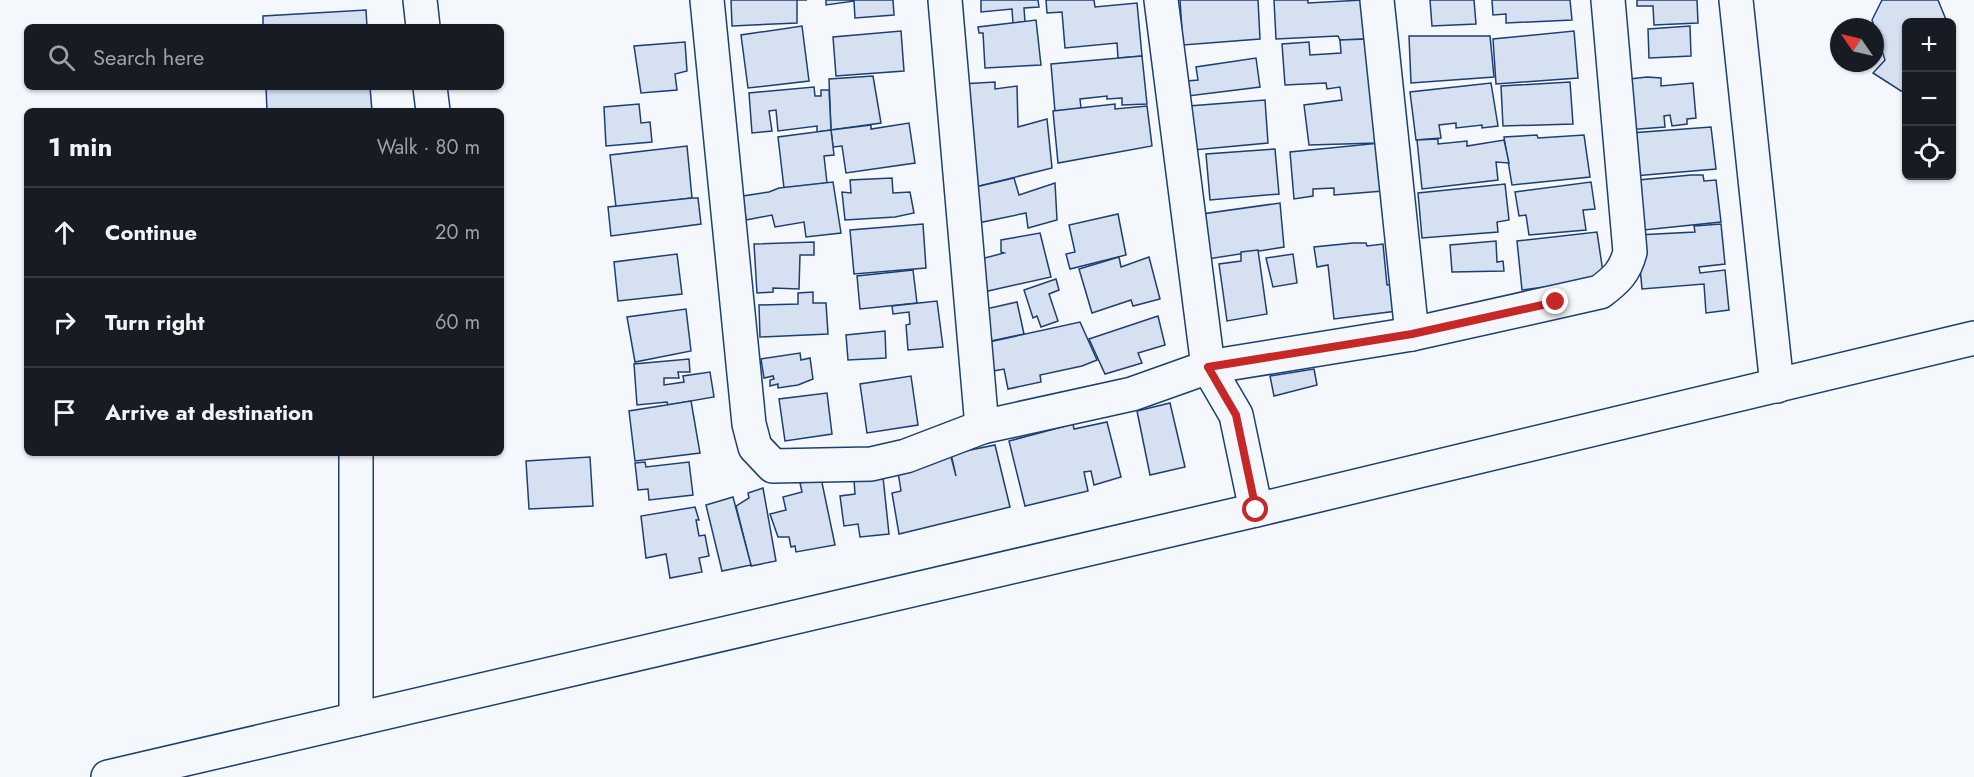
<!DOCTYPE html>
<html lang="en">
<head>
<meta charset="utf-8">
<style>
  body { margin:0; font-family:Jost,sans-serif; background:#242831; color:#f1f3f6 }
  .controls { position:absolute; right:18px; top:18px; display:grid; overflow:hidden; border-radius:9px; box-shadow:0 2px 4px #0004 }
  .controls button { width:54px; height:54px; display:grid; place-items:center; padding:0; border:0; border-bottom:2px solid #363941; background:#171b24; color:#f1f3f6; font:30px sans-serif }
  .compass { position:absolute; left:1830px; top:18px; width:54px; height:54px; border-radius:50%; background:#171b24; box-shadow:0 2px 4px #0004; rotate:304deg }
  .stop { position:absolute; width:18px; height:18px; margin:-14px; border:4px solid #c62828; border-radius:50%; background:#fff }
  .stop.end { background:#c62828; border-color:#fff; box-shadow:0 2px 6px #0008 }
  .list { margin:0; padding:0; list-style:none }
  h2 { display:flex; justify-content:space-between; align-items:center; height:78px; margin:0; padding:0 24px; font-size:26px }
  h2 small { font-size:20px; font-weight:400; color:#9ea1a6 }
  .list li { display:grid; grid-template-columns:39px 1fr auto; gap:18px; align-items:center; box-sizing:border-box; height:90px; padding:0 24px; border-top:2px solid #363941 }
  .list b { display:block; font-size:22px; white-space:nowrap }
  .list em { font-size:20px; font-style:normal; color:#9ea1a6 }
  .icon { flex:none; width:33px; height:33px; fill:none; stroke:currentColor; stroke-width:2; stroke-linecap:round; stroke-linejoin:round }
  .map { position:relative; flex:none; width:1974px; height:777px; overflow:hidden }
  .search { position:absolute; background:#171b24; box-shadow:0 2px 4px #0004; left:24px; top:24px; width:480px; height:66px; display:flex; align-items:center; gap:15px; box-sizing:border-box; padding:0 21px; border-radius:9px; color:#9ea1a6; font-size:22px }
  .panel { position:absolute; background:#171b24; box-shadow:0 2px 4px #0004; left:24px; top:108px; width:480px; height:348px; border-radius:9px }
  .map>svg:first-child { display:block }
</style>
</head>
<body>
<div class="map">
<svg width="1974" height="777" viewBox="0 0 1974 777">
  <rect width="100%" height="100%" fill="#f4f7fb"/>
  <g fill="#d5e0f0" stroke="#1d3f73" stroke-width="1.5">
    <path d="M731 0H807H797V23L732 26Z"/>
    <path d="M826 0H893L894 15 855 18 854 1 826 5Z"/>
    <path d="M981 0H1038L1039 7 1024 8 1025 22 1013 23 1012 9 981 12Z"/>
    <path d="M1046 0H1094L1095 7 1137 3 1142 56 1118 58 1117 43 1065 48 1062 12 1047 13Z"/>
    <path d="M1180 0H1258L1260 39 1183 45Z"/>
    <path d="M1274 0H1308V3L1363 0 1367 39 1340 40 1338 36 1276 39Z"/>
    <path d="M1430 0H1474L1476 24 1432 26Z"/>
    <path d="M1492 0H1570L1572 20 1506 23V14L1493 15Z"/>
    <path d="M1637 0H1697L1698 23 1654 25 1653 6H1637Z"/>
    <path d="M1882 0H1938L1947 22H1906V91H1901L1873 73 1885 60 1872 20Z"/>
    <path d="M366 10 367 27H263V16Z"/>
    <path d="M1036 20 1041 65 985 68 983 33H979L978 27Z"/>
    <path d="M802 26 809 81 748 88 741 35Z"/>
    <path d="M1690 26 1691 56 1649 58 1648 29Z"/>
    <path d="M901 31 904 71 836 76 833 37Z"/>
    <path d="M1574 31 1578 78 1496 84 1493 39Z"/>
    <path d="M1409 36H1490L1494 77 1411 83Z"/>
    <path d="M1367 39 1378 143 1309 145 1304 105 1342 100 1340 87 1327 89 1326 83 1285 85 1282 44 1309 42 1310 55 1341 53 1340 40Z"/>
    <path d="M685 42 687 71 675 74 677 90 641 93 634 46Z"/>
    <path d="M1142 56 1147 104 1122 105V98L1107 99V96L1080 99 1081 108 1055 112 1051 64Z"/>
    <path d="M1256 58 1260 87 1188 96 1187 81 1198 80 1196 67Z"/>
    <path d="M873 76 881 123 831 130 829 79Z"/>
    <path d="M1647 77 1661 78V86L1693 83 1696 118 1687 119V124L1672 126 1670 115 1664 116 1665 127 1626 130 1621 80Z"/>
    <path d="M995 82V89L1017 86 1018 127 1047 119 1052 168 967 189 961 84Z"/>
    <path d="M1570 82 1573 124 1503 126 1501 86Z"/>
    <path d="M1491 83 1498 126 1482 128V125L1456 128V123L1439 125 1441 138 1416 140 1410 92Z"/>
    <path d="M266 87H370L372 111H267Z"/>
    <path d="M814 87 815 96H821V90H829L831 130 817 132V126L778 131 776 110 769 111 772 131 752 133 749 93Z"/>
    <path d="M1265 100 1268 143 1193 150 1189 106Z"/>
    <path d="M639 104 641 123 650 122 652 142 606 146 604 107Z"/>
    <path d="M1115 104V109L1147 106 1152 146 1058 163 1053 111Z"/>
    <path d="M909 123 915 163 846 173 842 146 833 147 831 130 871 125V129Z"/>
    <path d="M1711 127 1716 169 1634 176 1630 133Z"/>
    <path d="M831 130 834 155 824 156 827 183 784 188 778 137Z"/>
    <path d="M1537 135 1538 138 1584 135 1590 177 1512 185 1504 137Z"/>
    <path d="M1438 139V144L1467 141V146L1504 140 1509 163 1496 162 1498 180 1422 189 1417 140Z"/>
    <path d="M1380 143 1383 191 1334 195V188L1313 189V196L1294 199 1290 152Z"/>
    <path d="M687 146 692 198 616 207 610 155Z"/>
    <path d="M1275 149 1279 194 1210 200 1206 154Z"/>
    <path d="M1691 175H1703L1704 181 1716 180 1721 222 1634 231 1628 181Z"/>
    <path d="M892 178 893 193 910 192 914 213 895 217 845 220 842 192 851 193 850 180Z"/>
    <path d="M1014 178 1019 195 1055 183 1057 220 1028 228 1026 213 973 224 967 189Z"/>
    <path d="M833 182 841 233 806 237 804 222 775 227 772 215 746 220 743 196 769 192 779 188Z"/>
    <path d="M1591 182 1595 209 1583 210 1586 230 1529 235 1526 215 1519 216 1515 192Z"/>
    <path d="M1505 184 1509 220 1497 222 1498 232 1422 238 1418 193Z"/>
    <path d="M692 198H698L701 224 611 236 608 207Z"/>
    <path d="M1280 203 1284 247 1208 259 1202 214Z"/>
    <path d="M1118 214 1126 255 1070 269 1066 254 1075 252 1069 225Z"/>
    <path d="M923 224 926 268 854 274 850 230Z"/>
    <path d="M1721 224 1725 264 1699 267 1700 273 1725 270 1729 310 1706 313 1704 284 1642 289 1637 235 1695 232 1694 226Z"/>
    <path d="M1597 232 1604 279 1522 290 1517 241Z"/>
    <path d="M1040 233 1051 277 979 293 973 261 1004 253 1001 252V240Z"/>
    <path d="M1496 241 1497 262 1503 261 1504 271 1452 272 1450 245Z"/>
    <path d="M814 242V255H800L799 289 773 288V292L757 293 754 244Z"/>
    <path d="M1353 243H1366L1367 246 1383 244 1387 285 1394 284 1397 311 1334 319 1328 265 1317 267 1314 247Z"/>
    <path d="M1258 250 1267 314 1227 321 1219 264 1241 261V252Z"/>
    <path d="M677 254 682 294 618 301 614 262Z"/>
    <path d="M1293 254 1297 283 1273 287 1266 258Z"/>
    <path d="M1119 257 1121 267 1149 257 1160 299 1133 306 1131 300 1092 313 1079 269Z"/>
    <path d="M913 270 917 303 860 309 857 276Z"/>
    <path d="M1056 279 1059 290 1049 294 1058 321 1041 327 1037 316 1033 318 1024 290Z"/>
    <path d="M813 292V303H826L828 334 760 337 759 305 798 304V293Z"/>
    <path d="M937 301 943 347 908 350 906 325 910 324 909 312 893 314 892 306Z"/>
    <path d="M1017 302 1024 334 986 342 977 311Z"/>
    <path d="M686 309 691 351 635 362 627 317Z"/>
    <path d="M1158 316 1165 345 1138 353 1142 363 1105 374 1089 339Z"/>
    <path d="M1080 322 1097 360 1082 366 1040 375 1041 382 1008 389 1004 369 993 371 989 342Z"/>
    <path d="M885 331 886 358 848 360 846 335Z"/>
    <path d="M800 353 801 360 810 358 813 379 798 385 778 388V384L770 386V380L774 379 773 376 764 378 761 359Z"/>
    <path d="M689 359 690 372H678L679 378H664V385L684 382 683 376 710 372 714 397 668 405 667 402 637 405 634 364Z"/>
    <path d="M1314 369 1317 385 1274 396 1270 376Z"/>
    <path d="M911 376 918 425 867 433 860 384Z"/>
    <path d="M827 393 832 434 785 441 779 399Z"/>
    <path d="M691 401 700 453 635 461 629 411Z"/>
    <path d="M1170 403 1185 467 1150 475 1137 411Z"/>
    <path d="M1107 422 1121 477 1094 485 1091 471 1084 472 1088 491 1025 506 1009 441 1073 424 1074 429Z"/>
    <path d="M995 445 1010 507 899 534 892 493 901 491 898 472 950 453 956 476 951 454Z"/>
    <path d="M590 457 593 506 529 509 526 461Z"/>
    <path d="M645 462 646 467 689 462 693 495 649 500 648 489 638 490 635 463Z"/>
    <path d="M883 477 889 534 860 537 858 524 844 526 840 496 855 494 854 480Z"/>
    <path d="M821 478 835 545 796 552 795 546 791 547 789 537H778L770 514 786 510 783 497 802 492 800 483Z"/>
    <path d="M763 488 776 561 751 566 736 506 749 498 748 493Z"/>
    <path d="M733 497 751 565 722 571 706 505Z"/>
    <path d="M695 507 699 520H696L699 536 705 535 709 556 699 558 702 572 670 578 666 554 646 558 641 516Z"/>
  </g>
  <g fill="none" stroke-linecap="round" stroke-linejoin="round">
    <defs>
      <g id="minor">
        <path d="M420 0 423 27"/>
        <path d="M707 0 749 424 755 447 773 466 871 464 906 456 982 427 1132 394 1208 367 1412 334 1600 292C1616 280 1625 272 1630 252L1608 0"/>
        <path d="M945 0 982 427"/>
        <path d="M1161 0 1208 367 1236 415 1256 510"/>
        <path d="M1377 0 1412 334"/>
        <path d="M1736 0 1777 386"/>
        <path d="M430 87 433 111"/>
        <path d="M356 453V719"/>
        <path d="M108 777 1256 510 1974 338"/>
      </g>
    </defs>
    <use href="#minor" stroke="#1d3f73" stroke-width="36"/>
    <use href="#minor" stroke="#f4f7fb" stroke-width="33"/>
  </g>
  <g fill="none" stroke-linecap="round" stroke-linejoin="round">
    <path stroke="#c62828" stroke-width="8" d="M1256 510 1236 415 1208 367 1412 334 1556 302"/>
  </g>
</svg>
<div class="controls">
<button>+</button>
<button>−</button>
<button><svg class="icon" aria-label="locate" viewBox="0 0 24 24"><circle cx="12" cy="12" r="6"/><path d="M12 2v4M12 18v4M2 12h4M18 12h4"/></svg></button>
</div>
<svg class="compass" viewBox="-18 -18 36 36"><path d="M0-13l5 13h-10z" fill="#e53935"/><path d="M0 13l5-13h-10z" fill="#9ea1a6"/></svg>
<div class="stop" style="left:1256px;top:510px"></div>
<div class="stop end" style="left:1556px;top:302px"></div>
<div class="search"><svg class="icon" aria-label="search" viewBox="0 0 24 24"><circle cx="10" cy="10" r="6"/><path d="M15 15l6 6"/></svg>Search here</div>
<section class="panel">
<h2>1 min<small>Walk · 80 m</small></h2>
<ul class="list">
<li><svg class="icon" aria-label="ahead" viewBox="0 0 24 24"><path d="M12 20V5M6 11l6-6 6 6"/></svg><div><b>Continue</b></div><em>20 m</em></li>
<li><svg class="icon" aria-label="right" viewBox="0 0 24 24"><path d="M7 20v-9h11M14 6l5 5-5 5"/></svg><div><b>Turn right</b></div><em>60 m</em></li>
<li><svg class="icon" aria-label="arrive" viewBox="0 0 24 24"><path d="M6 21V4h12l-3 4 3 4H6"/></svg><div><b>Arrive at destination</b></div></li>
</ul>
</section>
</div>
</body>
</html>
